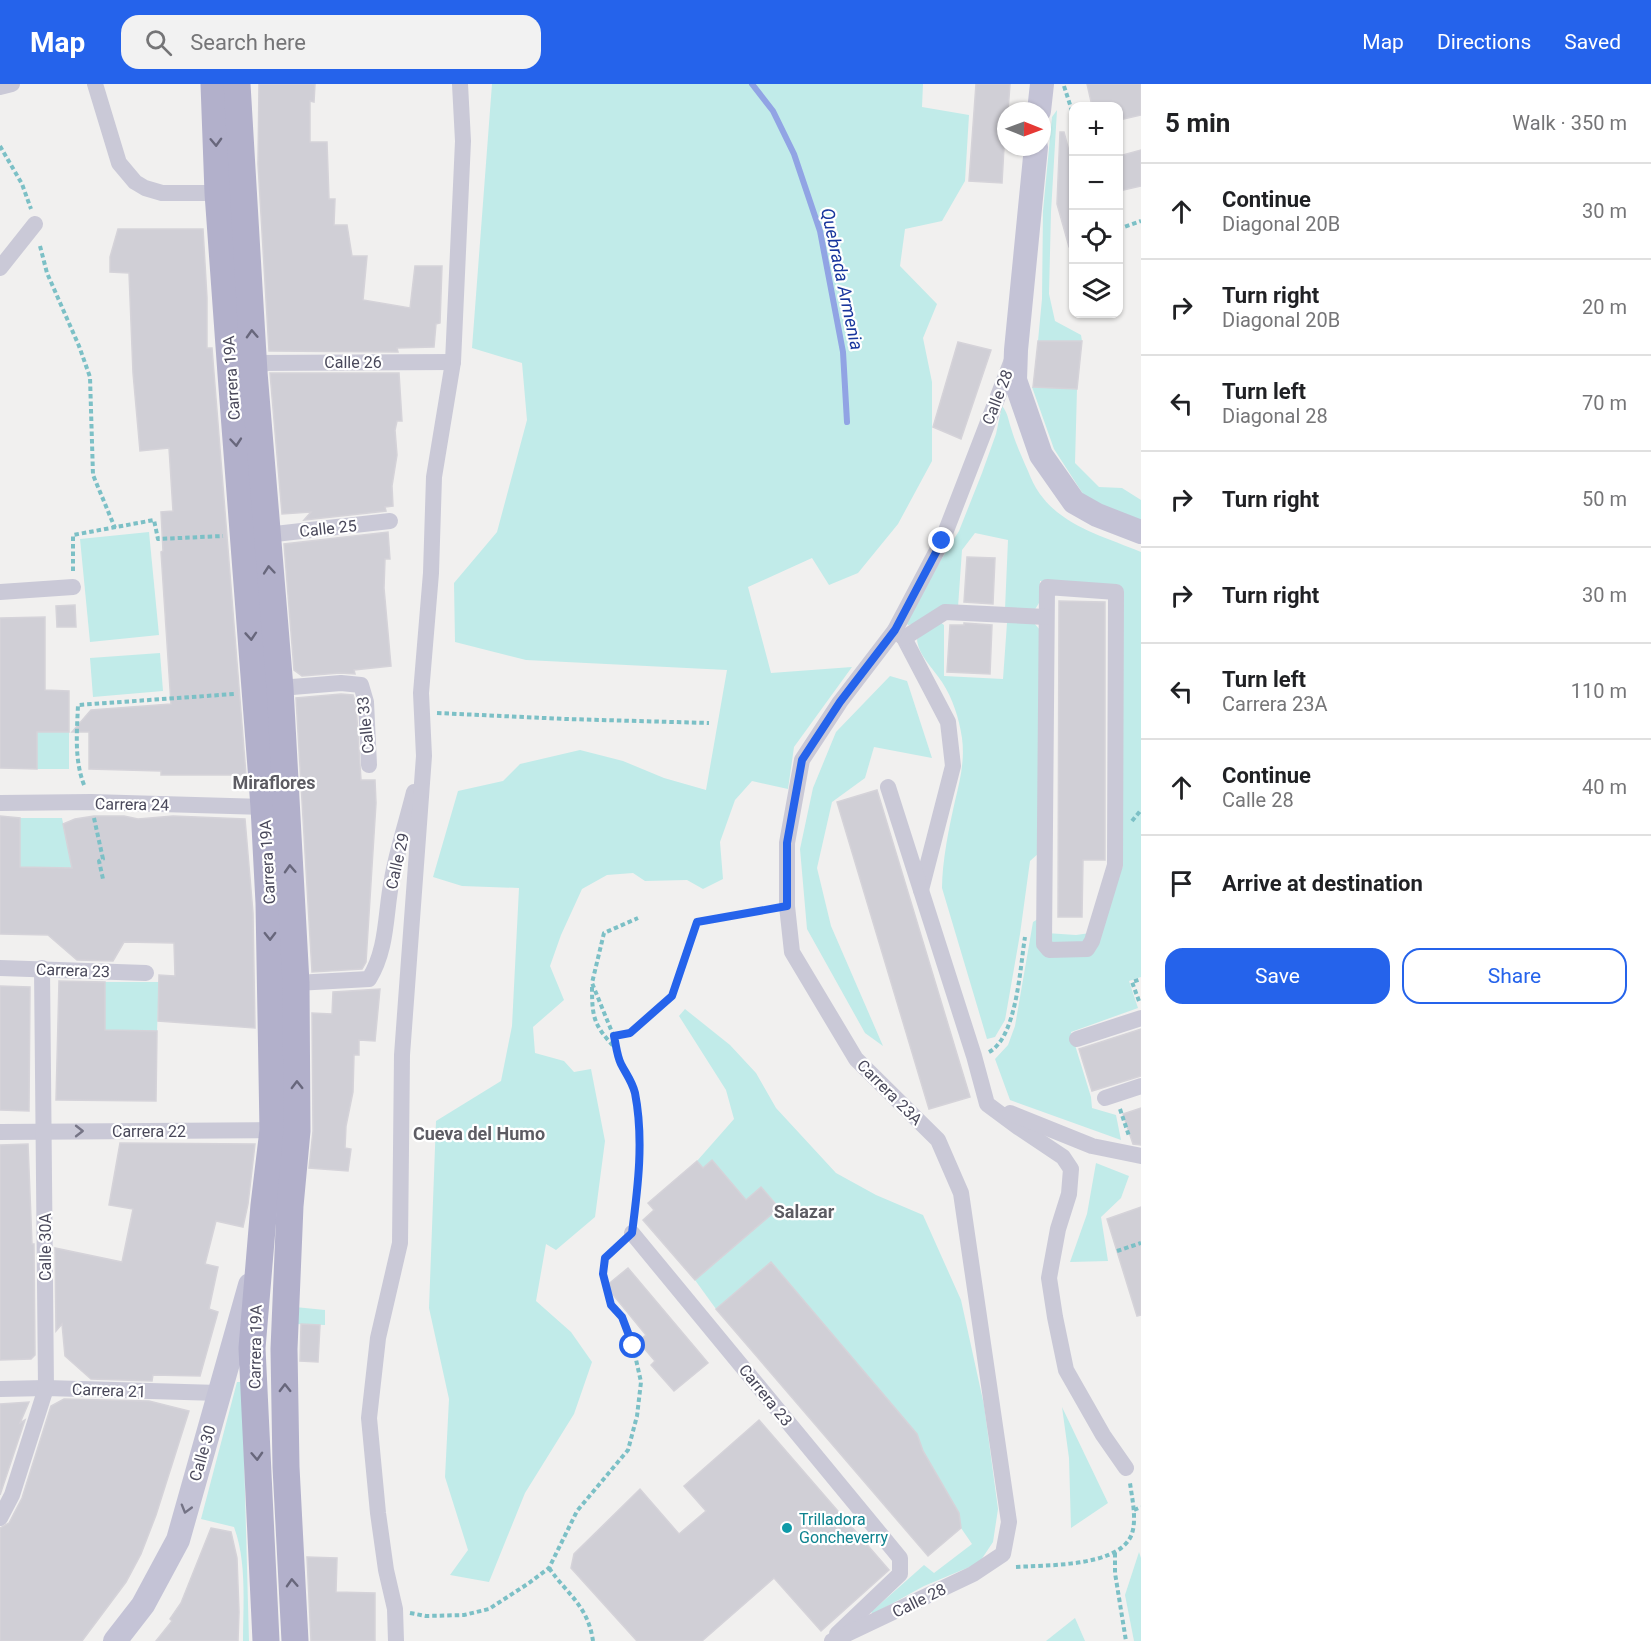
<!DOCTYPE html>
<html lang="en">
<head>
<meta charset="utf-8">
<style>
  body { margin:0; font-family:Roboto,sans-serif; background:#f2f2f2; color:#202124 }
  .controls { position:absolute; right:18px; top:18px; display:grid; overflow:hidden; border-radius:12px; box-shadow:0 2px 4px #0004 }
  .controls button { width:54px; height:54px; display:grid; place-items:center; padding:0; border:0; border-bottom:2px solid #e0e0e0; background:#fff; color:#202124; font:30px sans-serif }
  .compass { position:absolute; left:997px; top:18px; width:54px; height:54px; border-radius:50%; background:#fff; box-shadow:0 2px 4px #0004; rotate:91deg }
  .stop { position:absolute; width:18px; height:18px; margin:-14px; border:4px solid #2563eb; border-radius:50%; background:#fff }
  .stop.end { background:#2563eb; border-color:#fff; box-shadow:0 2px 6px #0008 }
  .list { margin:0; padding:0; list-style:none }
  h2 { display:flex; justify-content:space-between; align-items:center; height:78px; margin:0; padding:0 24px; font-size:26px }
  h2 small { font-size:20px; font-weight:400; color:#757577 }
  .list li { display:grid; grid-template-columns:39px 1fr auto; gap:18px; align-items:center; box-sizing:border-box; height:96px; padding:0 24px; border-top:2px solid #e0e0e0 }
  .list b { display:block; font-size:22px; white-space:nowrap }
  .list p { margin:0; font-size:20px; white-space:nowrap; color:#757577 }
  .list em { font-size:20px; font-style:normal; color:#757577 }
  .actions { display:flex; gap:12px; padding:18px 24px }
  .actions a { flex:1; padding:14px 0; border:2px solid #2563eb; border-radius:18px; text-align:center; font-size:21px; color:#2563eb }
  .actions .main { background:#2563eb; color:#fff }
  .icon { flex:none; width:33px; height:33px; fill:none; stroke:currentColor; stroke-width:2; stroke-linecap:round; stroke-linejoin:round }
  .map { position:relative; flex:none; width:1141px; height:1557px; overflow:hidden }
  header { display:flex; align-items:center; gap:36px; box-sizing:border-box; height:84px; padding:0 30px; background:#2563eb; color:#fff }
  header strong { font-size:28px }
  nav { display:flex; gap:33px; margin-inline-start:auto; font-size:21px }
  .search { width:420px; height:54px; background:#f2f2f2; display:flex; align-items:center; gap:15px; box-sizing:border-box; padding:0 21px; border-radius:18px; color:#757577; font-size:22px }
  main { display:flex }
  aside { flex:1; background:#fff }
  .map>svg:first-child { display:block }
</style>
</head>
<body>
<header>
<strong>Map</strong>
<div class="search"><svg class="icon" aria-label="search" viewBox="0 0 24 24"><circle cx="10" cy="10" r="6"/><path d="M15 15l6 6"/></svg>Search here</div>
<nav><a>Map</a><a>Directions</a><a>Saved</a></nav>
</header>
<main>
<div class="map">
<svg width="1141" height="1557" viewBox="0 0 1141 1557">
  <rect width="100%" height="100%" fill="#f1f0ef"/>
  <g fill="#c1ebe9">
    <path d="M492 0H923L922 23 969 31 965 97 942 137 905 145 900 182 937 220 923 254 932 298V377L898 440 858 489 829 501 812 474 748 503 771 589 852 583 794 663 788 705 752 697 735 716 720 758 723 795 703 805 687 796 645 797 633 789 607 791 582 805 561 851 550 882 564 916 533 943 535 969 564 977 574 988 591 985 605 1057 595 1133 556 1166 546 1160 536 1217 571 1248 592 1278 574 1330 525 1409 489 1498 450 1491 468 1466 445 1393 449 1315 429 1224 436 1037 501 997 512 942 519 804 462 802 433 793 458 707 503 697 520 680 580 666 623 677 664 694 706 706 727 586 526 576 455 558 454 499 497 448 527 336 522 279 472 264Z"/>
    <path d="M1057 26 1051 128 1049 210 1055 237 1081 251 1082 257H1038L1042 215 1043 127 1052 33Z"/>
    <path d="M1032 303 1077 305 1075 379 1099 403 1122 404 1141 416V439L1085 413 1054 365Z"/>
    <path d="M1002 322C1008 329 1008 335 1011 344 1015 358 1022 373 1028 387 1047 439 1096 449 1141 468V893L1129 897 1138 924 1071 948 1091 1013 1092 1024 1116 1031 1121 1056 1010 1016 995 975 1008 961 1015 942 1033 838 1038 835 1046 849 1076 851 1090 849 1123 782 1120 501 1040 497 1039 519 1034 527 1005 525 1008 456 975 449 962 466 958 523 914 540 908 541 904 535 959 447 982 389 996 350Z"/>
    <path d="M149 448 159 551 90 558 80 455Z"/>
    <path d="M940 538 944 541V592L1003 595 1007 539H1034L1040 546 1039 769 1030 777 1020 850 1005 936 995 953 987 955 942 804C942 778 949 743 955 717 960 696 965 677 962 654 959 634 953 615 942 598 933 584 918 571 917 555Z"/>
    <path d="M160 569 163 607 93 613 90 574Z"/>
    <path d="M890 592 907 597 932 674 874 663 865 694 832 718 817 784 831 842 883 962 865 949 807 845 800 765 813 704 836 648Z"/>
    <rect x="37" y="648" width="32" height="37"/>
    <path d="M20 734H62L72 784 20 783Z"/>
    <path d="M105 898H159L157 947 105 946Z"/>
    <path d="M685 925 730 961 756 989 776 1024 836 1089 876 1111 923 1131 961 1216 984 1321 998 1425 993 1458 979 1479 924 1502 873 1530 871 1528 924 1481 934 1489 972 1460 961 1444 959 1429 923 1367 917 1350 771 1178 716 1225 695 1196 779 1123 761 1103 746 1116 703 1084 697 1077 734 1035 726 1006 679 932Z"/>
    <path d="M1096 1079 1129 1092 1121 1114 1101 1133 1108 1177 1070 1178 1087 1130Z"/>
    <path d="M295 1223 325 1226V1241L295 1240Z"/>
    <path d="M237 1298H242L249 1557H243C243 1520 247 1478 234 1443L201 1435Z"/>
    <path d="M1062 1323 1108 1419 1071 1444 1069 1374Z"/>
    <path d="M1139 1468 1141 1474V1557H1134L1125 1511Z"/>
    <path d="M1075 1534 1085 1557H1046Z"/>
  </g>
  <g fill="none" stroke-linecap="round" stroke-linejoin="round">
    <path stroke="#91a4e4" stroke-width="6" d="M752 0 773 27 794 70 820 147 843 268 847 338"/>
  </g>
  <g fill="#d0cfd6" stroke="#d5d3d9" stroke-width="1.5">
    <path d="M259 0H315L314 18 310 17V58H327L329 115H335L334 141H347L352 172H367L363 216 410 224 415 182H442L440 239 436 240 434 263 397 264 398 268 269 267 258 80Z"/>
    <path d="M976 0H1010L1008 27H1006L1002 99 969 97Z"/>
    <path d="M1087 0H1141V31L1119 36V22H1092Z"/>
    <path d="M1060 48H1064L1074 86V162L1069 163 1057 120Z"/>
    <path d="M1141 66V102L1119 107V72Z"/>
    <path d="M118 145H203L207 214V264H212L246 691H161V687L89 685V648H72L91 626 171 620 161 468 163 467 161 428 173 427 169 364 140 367 133 289 129 189 110 188V173Z"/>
    <path d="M1038 257H1082L1077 305 1033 303Z"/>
    <path d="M958 258 991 266 961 355 933 343Z"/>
    <path d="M270 289H399L402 337H397L395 346 397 371 392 402 393 422 385 423 386 427 304 436 311 428 282 430Z"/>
    <path d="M388 448 390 475H385L384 504 391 582 354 586 355 590 340 589 302 592 294 586 284 460Z"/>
    <path d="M967 473 995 474 993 520 964 518Z"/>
    <path d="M1059 517 1105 518V776H1083L1082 833H1058Z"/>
    <path d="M75 521 76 543H57L56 522Z"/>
    <path d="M45 533V606L69 607V648H37V685L0 684V534Z"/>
    <path d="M964 539 992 541 990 590 947 588 950 541H964Z"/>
    <path d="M341 610 353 611 356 620 361 696H375L376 719 366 878 362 885 312 888 296 614Z"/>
    <path d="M877 706 970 1013 929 1025 837 718Z"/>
    <path d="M0 732 20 734V783L72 784 63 740 75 735 94 732H124L138 735 173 732 245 735 253 829 255 944 158 937 159 891 175 892 174 859 124 858 113 877 77 876 48 851 0 850Z"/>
    <path d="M59 897 105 898V946L157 947 156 1017 56 1016Z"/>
    <path d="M0 902 30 903 29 1027 0 1026Z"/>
    <path d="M380 905 375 957 359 956V971H354L353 1008 346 1042 345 1064 351 1065 348 1087 309 1084 313 1047 312 929 332 930 333 908Z"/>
    <path d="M1141 945V992L1092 1007 1079 965Z"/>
    <path d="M1141 1024V1061L1133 1060 1123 1030Z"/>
    <path d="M120 1059 255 1060 248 1120 243 1143 216 1137 205 1180 218 1183 209 1225 218 1228 200 1292 153 1291 152 1297 91 1295 65 1272 62 1240 56 1247 55 1164 122 1178 133 1125 109 1121Z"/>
    <path d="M28 1060 32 1160H34L35 1271 31 1275 0 1276V1061Z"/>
    <path d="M712 1076 746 1116 761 1103 779 1124 695 1196 643 1136 654 1126 648 1119 697 1077 703 1084Z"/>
    <path d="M1141 1123V1231L1137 1232 1107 1135Z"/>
    <path d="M771 1178 917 1350 923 1367 959 1429 961 1444 928 1472 716 1225Z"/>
    <path d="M628 1184 708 1279 674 1307 651 1281 655 1277 638 1257 646 1251 606 1202Z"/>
    <path d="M301 1240 320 1241 318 1278 300 1277Z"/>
    <path d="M64 1315 149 1317 189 1327 156 1431 141 1470 126 1498 82 1557H0V1444L9 1439 22 1414 51 1322Z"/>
    <path d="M29 1318 20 1339 25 1336 0 1411V1320Z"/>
    <path d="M759 1336 889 1486 821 1547 774 1494 702 1557H637L571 1484 574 1470 640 1405 679 1450 706 1427 684 1402Z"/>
    <path d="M211 1444 231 1448 237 1474 239 1528 238 1557H156L172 1537 170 1535 181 1519Z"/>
    <path d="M307 1473 337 1474 336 1508 375 1509V1557H311Z"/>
  </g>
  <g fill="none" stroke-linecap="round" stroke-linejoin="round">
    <g stroke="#7cc0c6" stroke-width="4" stroke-dasharray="4.5 3" stroke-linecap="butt">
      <path d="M1064 2 1074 33"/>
      <path d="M0 62 22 100 31 125"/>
      <path d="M1118 145 1141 137"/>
      <path d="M40 162 47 189 79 262 90 293 93 391 115 444"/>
      <path d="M73 487V451L154 436 158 455 223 452"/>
      <path d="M437 629 566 635 709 639"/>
      <path d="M84 701C74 675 77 647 78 621L234 610"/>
      <path d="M94 734 103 775 99 777 103 795"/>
      <path d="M1132 737 1141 726"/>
      <path d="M592 903C592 935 594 941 616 965"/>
      <path d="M1139 917 1132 898 1141 895"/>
      <path d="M614 953 629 949 672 912 697 838 771 825"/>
      <path d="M989 968C1017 953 1020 883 1025 853"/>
      <path d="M1120 1025 1129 1052"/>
      <path d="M634 1135 638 1095 639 1034 635 1010 632 997 620 977 614 953 592 899 604 849 638 834"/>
      <path d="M1117 1167 1141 1159"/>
      <path d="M1134 1426 1141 1423"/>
      <path d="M1115 1469V1489L1126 1557"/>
      <path d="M1016 1483C1045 1481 1114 1483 1130 1454 1138 1440 1132 1414 1130 1399"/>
      <path d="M549 1484C568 1511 588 1522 593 1557"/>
      <path d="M410 1529 426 1532 464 1531 489 1525 529 1499 549 1484 577 1427 628 1366 637 1332 641 1298 633 1262 622 1233 611 1220 603 1190 605 1174 620 1160"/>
    </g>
    <g stroke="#cac9d7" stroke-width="16">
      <path d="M95 0 119 79 135 98 145 104 162 109H218"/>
      <path d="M0 3 12 0"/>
      <path d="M0 184 35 140"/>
      <path d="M253 279 453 278"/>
      <path d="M266 451 390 437"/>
      <path d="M1047 503 1116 508 1115 781 1092 857 1087 865 1049 866 1044 860Z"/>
      <path d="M0 508 73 503"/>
      <path d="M895 546 904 554 948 638 953 682 921 806"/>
      <path d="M904 554 945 528 1046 533"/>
      <path d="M280 604 341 599 361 601 366 618 369 681"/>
      <path d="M888 703 974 972 987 1020 1018 1043 1063 1073 1071 1085 1069 1110 1058 1145 1049 1194 1055 1233 1066 1286 1103 1351 1126 1384"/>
      <path d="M0 719 91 718 264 723"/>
      <path d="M0 884 146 889"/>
      <path d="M296 899 369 895C388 864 385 829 392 795 397 766 407 737 414 708"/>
      <path d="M1077 955 1141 934"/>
      <path d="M1105 1014 1141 1002"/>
      <path d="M1010 1029 1092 1062 1141 1072"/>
      <path d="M0 1048 281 1046"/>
      <path d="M632 1149 900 1474V1490L837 1550"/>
      <path d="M0 1305 46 1304 219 1309"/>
      <path d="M0 1434 12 1411 46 1304 42 884"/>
      <path d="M396 1557 395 1525 386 1486 378 1429 369 1334 378 1254 400 1159 402 971 424 672 421 609 431 489 434 393 453 278 463 57 460 0"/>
      <path d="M832 1557 973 1490 1003 1470 1009 1438 961 1109 938 1056 856 975 792 868 787 822V759L802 676 840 618 895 546 942 457 1012 276"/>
    </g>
    <g stroke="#c4c3d6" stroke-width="24">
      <path d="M1039 27 1042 0"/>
      <path d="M1036 63 1016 266 1015 296 1041 371 1074 418 1097 431 1141 448"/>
      <path d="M115 1557 143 1521 178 1456 250 1201"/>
    </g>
    <g stroke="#b2b0cb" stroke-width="27">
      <path d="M214 0 218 109 231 290 264 723 269 819 273 1046 264 1121 252 1264 266 1557"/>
      <path d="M237 0 254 288 280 604 296 899 297 1047 290 1122 284 1265 286 1383 295 1557"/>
    </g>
  </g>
  <defs><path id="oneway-chevron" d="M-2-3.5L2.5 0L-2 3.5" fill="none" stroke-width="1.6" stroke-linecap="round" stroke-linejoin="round" transform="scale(1.5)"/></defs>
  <g stroke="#68677c">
    <use href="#oneway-chevron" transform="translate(216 58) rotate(88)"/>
    <use href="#oneway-chevron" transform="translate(252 250) rotate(-93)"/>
    <use href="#oneway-chevron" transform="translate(236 358) rotate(85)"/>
    <use href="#oneway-chevron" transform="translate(269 486) rotate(-95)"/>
    <use href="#oneway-chevron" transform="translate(251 552) rotate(86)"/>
    <use href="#oneway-chevron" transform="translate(290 785) rotate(-93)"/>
    <use href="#oneway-chevron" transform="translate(270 852) rotate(89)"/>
    <use href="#oneway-chevron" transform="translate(297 1001) rotate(-91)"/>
    <use href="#oneway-chevron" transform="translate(285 1304) rotate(-91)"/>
    <use href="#oneway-chevron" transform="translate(257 1372) rotate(87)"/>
    <use href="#oneway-chevron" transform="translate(292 1499) rotate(-93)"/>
  </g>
  <use stroke="#767586" href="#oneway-chevron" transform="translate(79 1047)"/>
  <use stroke="#747385" href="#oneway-chevron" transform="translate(186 1425) rotate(106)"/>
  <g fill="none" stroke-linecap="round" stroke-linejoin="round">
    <path stroke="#2563eb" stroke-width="8" d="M633 1262 622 1233 611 1221 603 1190 605 1174 632 1149C638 1103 644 1055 635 1009 632 997 626 990 621 980 617 972 616 961 614 952L630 949 672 912 697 838 787 822V759L802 676 840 618 895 546 942 457"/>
  </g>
  <circle fill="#0f9aa8" stroke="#fff" stroke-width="2" cx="787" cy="1444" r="6"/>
  <g text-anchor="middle" stroke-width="4.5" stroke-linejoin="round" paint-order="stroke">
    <g font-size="16" fill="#49485a" stroke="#fff">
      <text x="353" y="284">Calle 26</text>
      <text transform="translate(231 294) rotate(-94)" y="6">Carrera 19A</text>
      <text transform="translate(997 313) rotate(-69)" y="6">Calle 28</text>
      <text transform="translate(328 444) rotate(-6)" y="6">Calle 25</text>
      <text transform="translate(365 641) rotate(-96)" y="6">Calle 33</text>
      <text transform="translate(132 720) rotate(1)" y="6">Carrera 24</text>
      <text transform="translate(397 777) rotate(-77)" y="6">Calle 29</text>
      <text transform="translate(267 778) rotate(-93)" y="6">Carrera 19A</text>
      <text transform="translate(73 886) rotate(2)" y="6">Carrera 23</text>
      <text transform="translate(890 1008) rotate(45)" y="6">Carrera 23A</text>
      <text x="149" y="1053">Carrera 22</text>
      <text transform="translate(45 1163) rotate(-90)" y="6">Calle 30A</text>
      <text transform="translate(255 1263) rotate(-89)" y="6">Carrera 19A</text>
      <text transform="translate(109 1306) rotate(2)" y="6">Carrera 21</text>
      <text transform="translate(766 1311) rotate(51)" y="6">Carrera 23</text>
      <text transform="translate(202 1369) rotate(-74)" y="6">Calle 30</text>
      <text transform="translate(919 1516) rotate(-26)" y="6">Calle 28</text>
    </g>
    <g font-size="16" fill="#0d838f" stroke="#fff" text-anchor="start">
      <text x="799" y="1441">Trilladora<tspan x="799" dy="18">Goncheverry</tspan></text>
    </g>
    <g font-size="18" font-style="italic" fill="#19369d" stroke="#fff">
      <text transform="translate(842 195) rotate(78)" y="6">Quebrada Armenia</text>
    </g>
    <g font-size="18" font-weight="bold" fill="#5d5c63" stroke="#fff">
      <text x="274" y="705">Miraflores</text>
      <text x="479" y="1056">Cueva del Humo</text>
      <text x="804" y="1134">Salazar</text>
    </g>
  </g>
</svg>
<div class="controls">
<button>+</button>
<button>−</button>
<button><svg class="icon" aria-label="locate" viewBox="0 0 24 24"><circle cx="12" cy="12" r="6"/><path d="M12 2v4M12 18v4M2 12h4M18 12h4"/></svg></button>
<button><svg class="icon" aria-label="layers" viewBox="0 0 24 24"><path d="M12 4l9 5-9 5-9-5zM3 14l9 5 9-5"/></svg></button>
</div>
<svg class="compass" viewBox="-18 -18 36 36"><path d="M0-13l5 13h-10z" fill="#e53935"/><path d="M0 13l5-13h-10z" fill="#757577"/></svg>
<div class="stop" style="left:633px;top:1262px"></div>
<div class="stop end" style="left:942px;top:457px"></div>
</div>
<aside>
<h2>5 min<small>Walk · 350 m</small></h2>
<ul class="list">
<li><svg class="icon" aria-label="ahead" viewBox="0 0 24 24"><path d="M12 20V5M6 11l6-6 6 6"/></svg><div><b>Continue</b><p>Diagonal 20B</p></div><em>30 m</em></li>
<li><svg class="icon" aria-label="right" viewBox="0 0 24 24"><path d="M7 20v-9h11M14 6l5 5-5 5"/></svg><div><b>Turn right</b><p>Diagonal 20B</p></div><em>20 m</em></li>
<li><svg class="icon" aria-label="left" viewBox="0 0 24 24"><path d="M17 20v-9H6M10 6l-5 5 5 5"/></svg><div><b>Turn left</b><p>Diagonal 28</p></div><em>70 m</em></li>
<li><svg class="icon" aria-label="right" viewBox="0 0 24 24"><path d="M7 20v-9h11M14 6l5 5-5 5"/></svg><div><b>Turn right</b></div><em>50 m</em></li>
<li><svg class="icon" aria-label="right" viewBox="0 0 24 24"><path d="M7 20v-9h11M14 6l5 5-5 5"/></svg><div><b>Turn right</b></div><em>30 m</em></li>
<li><svg class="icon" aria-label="left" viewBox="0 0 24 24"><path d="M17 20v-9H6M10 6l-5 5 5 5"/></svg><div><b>Turn left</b><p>Carrera 23A</p></div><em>110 m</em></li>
<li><svg class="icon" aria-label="ahead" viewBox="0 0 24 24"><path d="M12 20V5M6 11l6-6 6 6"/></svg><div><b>Continue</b><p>Calle 28</p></div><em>40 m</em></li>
<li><svg class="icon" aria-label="arrive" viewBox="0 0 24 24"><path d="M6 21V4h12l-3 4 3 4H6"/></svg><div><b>Arrive at destination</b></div></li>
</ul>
<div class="actions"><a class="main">Save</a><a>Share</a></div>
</aside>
</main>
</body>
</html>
